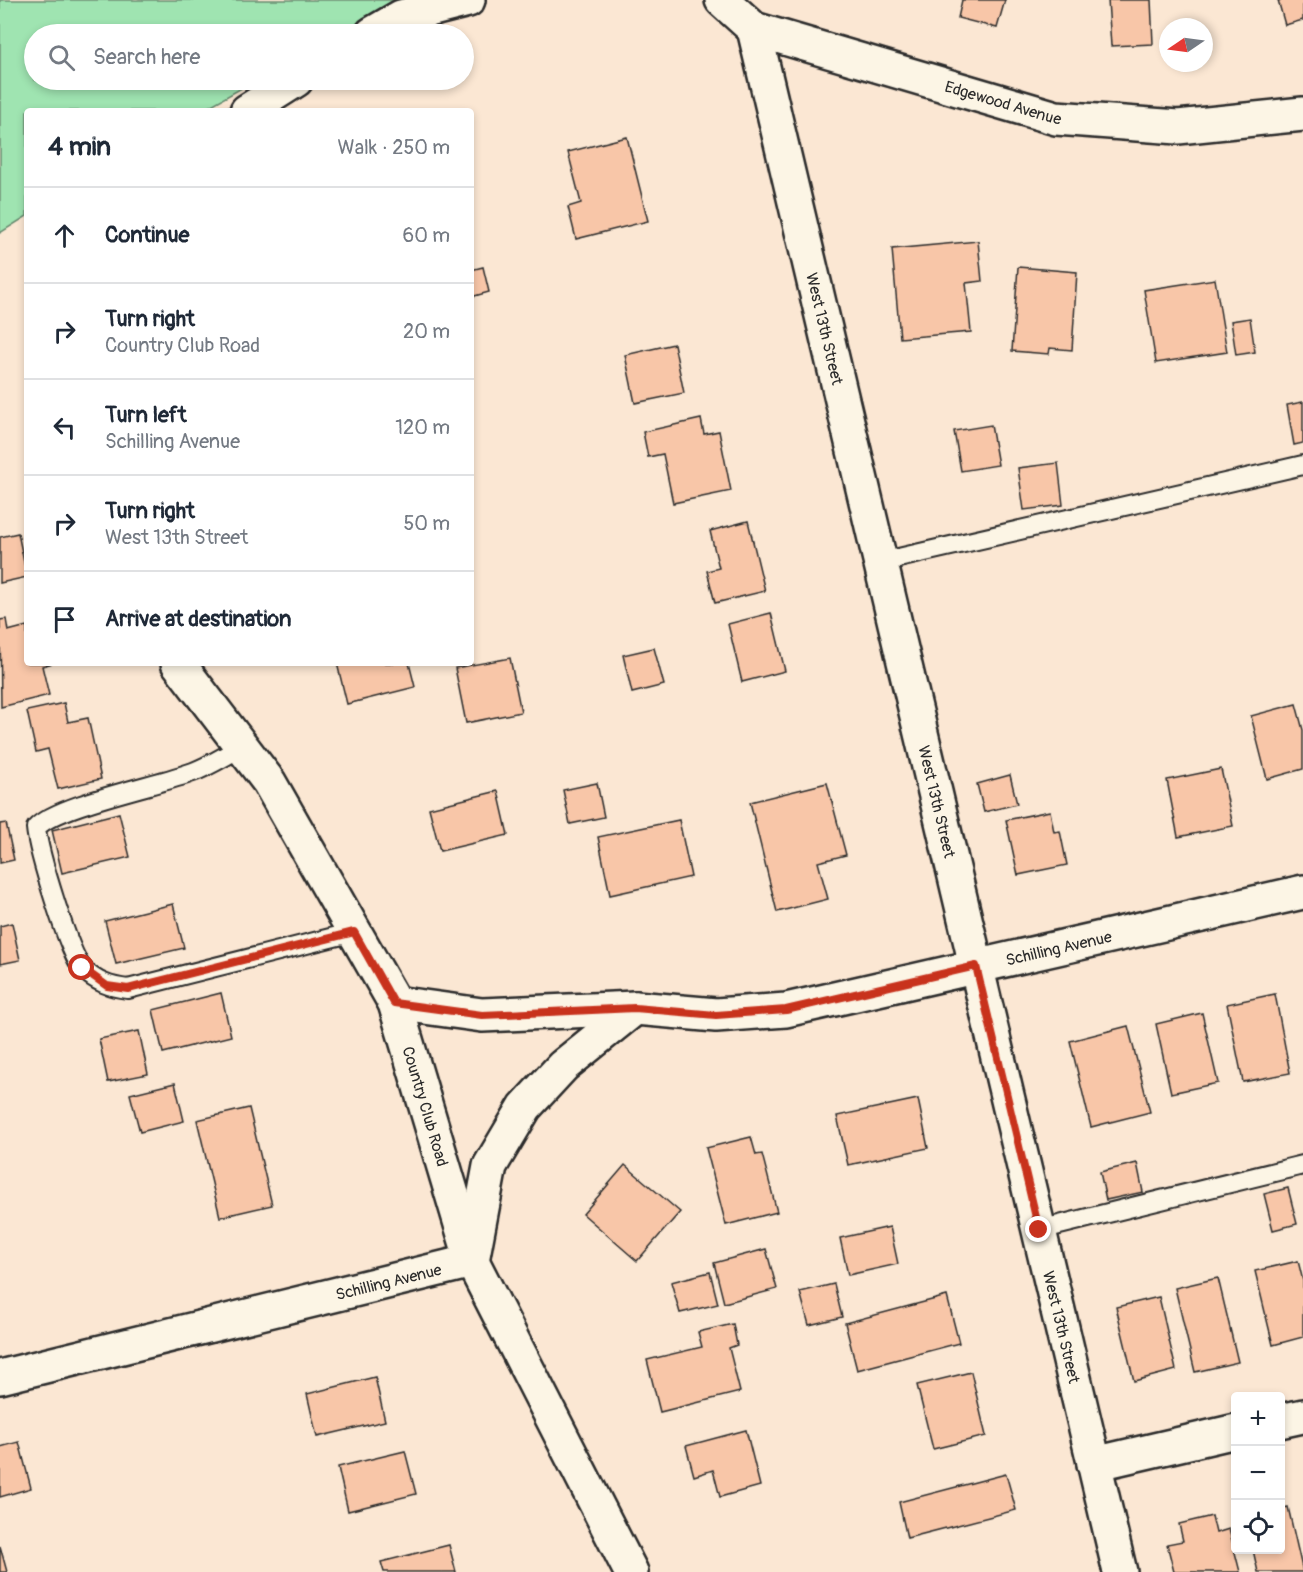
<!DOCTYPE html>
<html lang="en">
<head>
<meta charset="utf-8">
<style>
  body { margin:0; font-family:Pangolin,sans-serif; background:#f6f6f7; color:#1f2937 }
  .controls { position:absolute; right:18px; bottom:18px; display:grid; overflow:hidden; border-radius:6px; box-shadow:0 3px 9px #0003 }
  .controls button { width:54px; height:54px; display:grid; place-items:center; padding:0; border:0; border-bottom:2px solid #e0e1e3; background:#fff; color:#1f2937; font:30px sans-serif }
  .compass { position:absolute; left:1159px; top:18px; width:54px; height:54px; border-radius:50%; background:#fff; box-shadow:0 3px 9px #0003; rotate:257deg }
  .stop { position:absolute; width:18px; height:18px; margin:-14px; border:4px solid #c8321e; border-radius:50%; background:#fff }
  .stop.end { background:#c8321e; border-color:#fff; box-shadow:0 2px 6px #0008 }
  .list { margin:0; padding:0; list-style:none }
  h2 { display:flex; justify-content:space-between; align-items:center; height:78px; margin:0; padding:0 24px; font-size:26px }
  h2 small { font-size:20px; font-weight:400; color:#747a83 }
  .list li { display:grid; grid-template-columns:39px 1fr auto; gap:18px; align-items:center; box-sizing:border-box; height:96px; padding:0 24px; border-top:2px solid #e0e1e3 }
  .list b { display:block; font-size:22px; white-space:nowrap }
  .list p { margin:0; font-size:20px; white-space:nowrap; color:#747a83 }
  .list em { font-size:20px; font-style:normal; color:#747a83 }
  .icon { flex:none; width:33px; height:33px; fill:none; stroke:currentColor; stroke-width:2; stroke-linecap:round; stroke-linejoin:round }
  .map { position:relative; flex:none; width:1303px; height:1572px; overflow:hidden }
  .search { position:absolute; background:#fff; box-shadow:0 3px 9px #0003; left:24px; top:24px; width:450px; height:66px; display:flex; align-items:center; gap:15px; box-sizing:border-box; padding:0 21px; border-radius:33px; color:#747a83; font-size:22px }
  .panel { position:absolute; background:#fff; box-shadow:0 3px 9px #0003; left:24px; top:108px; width:450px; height:558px; border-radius:6px }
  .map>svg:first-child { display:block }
</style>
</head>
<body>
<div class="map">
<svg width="1303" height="1572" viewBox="0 0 1303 1572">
  <rect width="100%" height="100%" fill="#fbe7d3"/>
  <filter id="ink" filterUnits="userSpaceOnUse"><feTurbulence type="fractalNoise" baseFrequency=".0167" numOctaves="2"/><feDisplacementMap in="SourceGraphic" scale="12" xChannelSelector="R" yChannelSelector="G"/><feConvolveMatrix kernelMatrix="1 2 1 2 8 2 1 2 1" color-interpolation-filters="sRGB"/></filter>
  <g filter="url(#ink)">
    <path fill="#9fe4b1" stroke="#65886e" stroke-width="1.5" d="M0 0H409L338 34H34V80H256L201 111H27V216L0 233Z"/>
    <g fill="#f8c6a8" stroke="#2b2b2b" stroke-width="1.5">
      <path d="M962 0H1005L997 28 958 18Z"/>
      <path d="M1108 0H1151L1153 44 1111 46Z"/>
      <path d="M1278 0H1303V20L1285 25Z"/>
      <path d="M627 137 648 221 576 239 568 207 581 203 568 152Z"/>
      <path d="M978 241 982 281 966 283 971 332 900 338 892 249Z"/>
      <path d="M483 267 489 292 471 297V270Z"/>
      <path d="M1018 267 1077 272 1072 350 1050 348 1049 354 1012 351Z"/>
      <path d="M1215 279 1227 352 1156 363 1144 290Z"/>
      <path d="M1250 318 1255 352 1236 355 1231 321Z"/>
      <path d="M674 344 684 393 635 403 625 355Z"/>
      <path d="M1303 402V443L1294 445 1287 405Z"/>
      <path d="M701 419 704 434 719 431 731 491 673 503 663 454 648 457 643 432Z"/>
      <path d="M991 425 998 465 961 471 954 431Z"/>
      <path d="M1058 463 1063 505 1024 510 1018 468Z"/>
      <path d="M748 521 765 591 715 603 707 571 719 568 710 531Z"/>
      <path d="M18 533 27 577 0 583V537Z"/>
      <path d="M771 613 785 671 742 682 728 624Z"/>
      <path d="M6 619 8 631 27 626V663H53L42 666 49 695 1 707 0 620Z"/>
      <path d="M654 648 664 685 632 693 623 655Z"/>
      <path d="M510 658 521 712 466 723 455 668Z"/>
      <path d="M337 663H409L415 687 347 704Z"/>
      <path d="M64 703 68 722 88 718 101 779 58 789 48 749 36 752 27 711Z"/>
      <path d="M1296 704 1303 730V769L1267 779 1251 716Z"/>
      <path d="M1221 769 1233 826 1178 837 1167 780Z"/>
      <path d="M1010 775 1017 804 984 812 977 784Z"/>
      <path d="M597 783 604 817 570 824 563 790Z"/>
      <path d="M827 783 846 855 818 862 828 899 777 912 750 802Z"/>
      <path d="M498 791 508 835 440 851 429 808Z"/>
      <path d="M1050 811 1054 832 1060 831 1067 865 1018 875 1006 820Z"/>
      <path d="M119 813 130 857 62 873 52 830Z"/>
      <path d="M679 820 691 877 610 895 598 837Z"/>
      <path d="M6 823 14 860 0 863V824Z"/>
      <path d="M173 904 184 948 116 964 105 921Z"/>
      <path d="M12 923 20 960 0 964V926Z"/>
      <path d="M221 993 231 1036 163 1053 153 1010Z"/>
      <path d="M1275 994 1290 1073 1243 1082 1227 1004Z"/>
      <path d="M1202 1013 1218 1083 1171 1093 1156 1024Z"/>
      <path d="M1128 1026 1150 1112 1091 1127 1070 1041Z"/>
      <path d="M139 1031 148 1074 108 1082 99 1039Z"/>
      <path d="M175 1083 184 1121 140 1132 130 1094Z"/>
      <path d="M918 1099 928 1148 848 1165 837 1116Z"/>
      <path d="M249 1108 272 1205 220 1217 197 1120Z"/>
      <path d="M751 1137 756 1155 762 1154 777 1212 726 1225 706 1148Z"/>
      <path d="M1137 1163 1143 1192 1106 1200 1100 1172Z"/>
      <path d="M625 1165 680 1212 637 1261 583 1214Z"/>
      <path d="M1288 1188 1297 1224 1273 1230 1264 1194Z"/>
      <path d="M890 1227 898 1264 848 1275 840 1238Z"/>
      <path d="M766 1249 777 1289 724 1303 714 1263Z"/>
      <path d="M1298 1261 1303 1281V1337L1273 1345 1255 1271Z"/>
      <path d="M710 1272 718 1304 680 1313 671 1282Z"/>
      <path d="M1218 1278 1238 1362 1195 1372 1175 1288Z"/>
      <path d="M834 1284 842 1317 809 1325 800 1292Z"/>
      <path d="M947 1296 959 1343 857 1370 845 1323Z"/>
      <path d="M1159 1297 1176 1370 1134 1381 1116 1307Z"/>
      <path d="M733 1324 737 1345 729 1348 740 1392 660 1412 647 1360 702 1347 698 1332Z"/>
      <path d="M971 1372 986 1436 933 1449 917 1385Z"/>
      <path d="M375 1377 385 1421 317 1437 307 1394Z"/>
      <path d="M746 1430 760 1486 720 1497 713 1470 694 1476 686 1446Z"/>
      <path d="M19 1442 31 1488 0 1497V1447Z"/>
      <path d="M405 1451 416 1494 348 1511 338 1467Z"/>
      <path d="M1006 1474 1016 1510 907 1538 899 1502Z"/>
      <path d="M1288 1507 1303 1572H1258L1253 1550H1280V1509Z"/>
      <path d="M1212 1516 1216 1533 1229 1529 1240 1572H1174L1167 1544 1183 1541 1179 1524Z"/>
      <path d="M449 1545 456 1572H384L381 1562Z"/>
      <path d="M0 1546 7 1572H0Z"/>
    </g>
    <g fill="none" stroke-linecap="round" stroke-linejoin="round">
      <defs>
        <g id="lane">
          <path d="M881 562 1303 465"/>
          <path d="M242 747C226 755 210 766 193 772 158 785 56 805 36 828 38 851 69 954 83 969 96 982 110 987 128 989L354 932"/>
          <path d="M1039 1230 1303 1165"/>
        </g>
        <g id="street">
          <path id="s1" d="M722 0 754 29 1056 118 1178 127 1303 114"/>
          <path id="s2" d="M754 29 1120 1572"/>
          <path d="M372 34 401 17 468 0"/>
          <path d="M247 111 296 80"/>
          <path id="s3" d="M178 663 269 782 395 1003 472 1261 631 1572"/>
          <path id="s4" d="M395 1003 482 1015 635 1008 716 1015 786 1010 1303 892"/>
          <path id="s5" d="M0 1377 472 1261 490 1166 525 1107 563 1066 635 1008"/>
          <path d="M1280 1421 1303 1416"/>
          <path d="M1094 1464 1236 1431"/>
        </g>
      </defs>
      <use href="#lane" stroke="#2b2b2b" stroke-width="22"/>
      <use href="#street" stroke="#2b2b2b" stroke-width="38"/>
      <use href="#lane" stroke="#fcf5e5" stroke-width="18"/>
      <use href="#street" stroke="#fcf5e5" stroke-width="33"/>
    </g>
  </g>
  <g fill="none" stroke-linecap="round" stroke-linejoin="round" filter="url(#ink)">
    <path stroke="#c8321e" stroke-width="8" d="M82 968 107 986 128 989 354 932 394 1003 482 1015 635 1008 716 1015 786 1010 976 966 1039 1230"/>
  </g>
  <g text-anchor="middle" stroke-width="4.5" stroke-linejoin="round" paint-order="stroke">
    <g font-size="16" fill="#2b2b2b" stroke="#fcf5e5">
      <text dy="6" stroke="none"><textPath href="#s1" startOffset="303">Edgewood Avenue</textPath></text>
      <text dy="6" stroke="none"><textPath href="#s2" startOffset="308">West 13th Street</textPath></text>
      <text dy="6" stroke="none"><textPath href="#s2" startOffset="794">West 13th Street</textPath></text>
      <text dy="6" stroke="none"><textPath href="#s4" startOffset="672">Schilling Avenue</textPath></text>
      <text dy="6" stroke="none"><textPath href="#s3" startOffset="512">Country Club Road</textPath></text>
      <text dy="6" stroke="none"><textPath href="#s5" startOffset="400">Schilling Avenue</textPath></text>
      <text dy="6" stroke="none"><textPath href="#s2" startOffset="1334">West 13th Street</textPath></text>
    </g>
  </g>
</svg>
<div class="controls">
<button>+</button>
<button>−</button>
<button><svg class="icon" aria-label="locate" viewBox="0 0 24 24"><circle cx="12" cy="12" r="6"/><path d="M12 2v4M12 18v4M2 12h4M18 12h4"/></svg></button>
</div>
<svg class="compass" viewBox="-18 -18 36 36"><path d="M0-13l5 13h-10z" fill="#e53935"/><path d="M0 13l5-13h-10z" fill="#747a83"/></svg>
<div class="stop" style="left:82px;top:968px"></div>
<div class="stop end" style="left:1039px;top:1230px"></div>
<div class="search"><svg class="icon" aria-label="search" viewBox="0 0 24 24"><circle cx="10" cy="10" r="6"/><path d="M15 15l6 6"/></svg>Search here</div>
<section class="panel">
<h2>4 min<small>Walk · 250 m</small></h2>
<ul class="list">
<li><svg class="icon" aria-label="ahead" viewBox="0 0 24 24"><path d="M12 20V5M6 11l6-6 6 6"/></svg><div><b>Continue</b></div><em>60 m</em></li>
<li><svg class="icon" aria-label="right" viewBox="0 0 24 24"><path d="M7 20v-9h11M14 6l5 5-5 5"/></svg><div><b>Turn right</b><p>Country Club Road</p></div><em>20 m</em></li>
<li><svg class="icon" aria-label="left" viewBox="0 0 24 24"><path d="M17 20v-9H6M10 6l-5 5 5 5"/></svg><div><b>Turn left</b><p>Schilling Avenue</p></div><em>120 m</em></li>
<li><svg class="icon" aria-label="right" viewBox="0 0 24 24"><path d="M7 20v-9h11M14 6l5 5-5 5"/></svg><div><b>Turn right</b><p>West 13th Street</p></div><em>50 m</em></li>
<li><svg class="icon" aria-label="arrive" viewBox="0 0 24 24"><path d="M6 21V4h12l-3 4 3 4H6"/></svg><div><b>Arrive at destination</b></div></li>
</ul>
</section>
</div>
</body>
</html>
